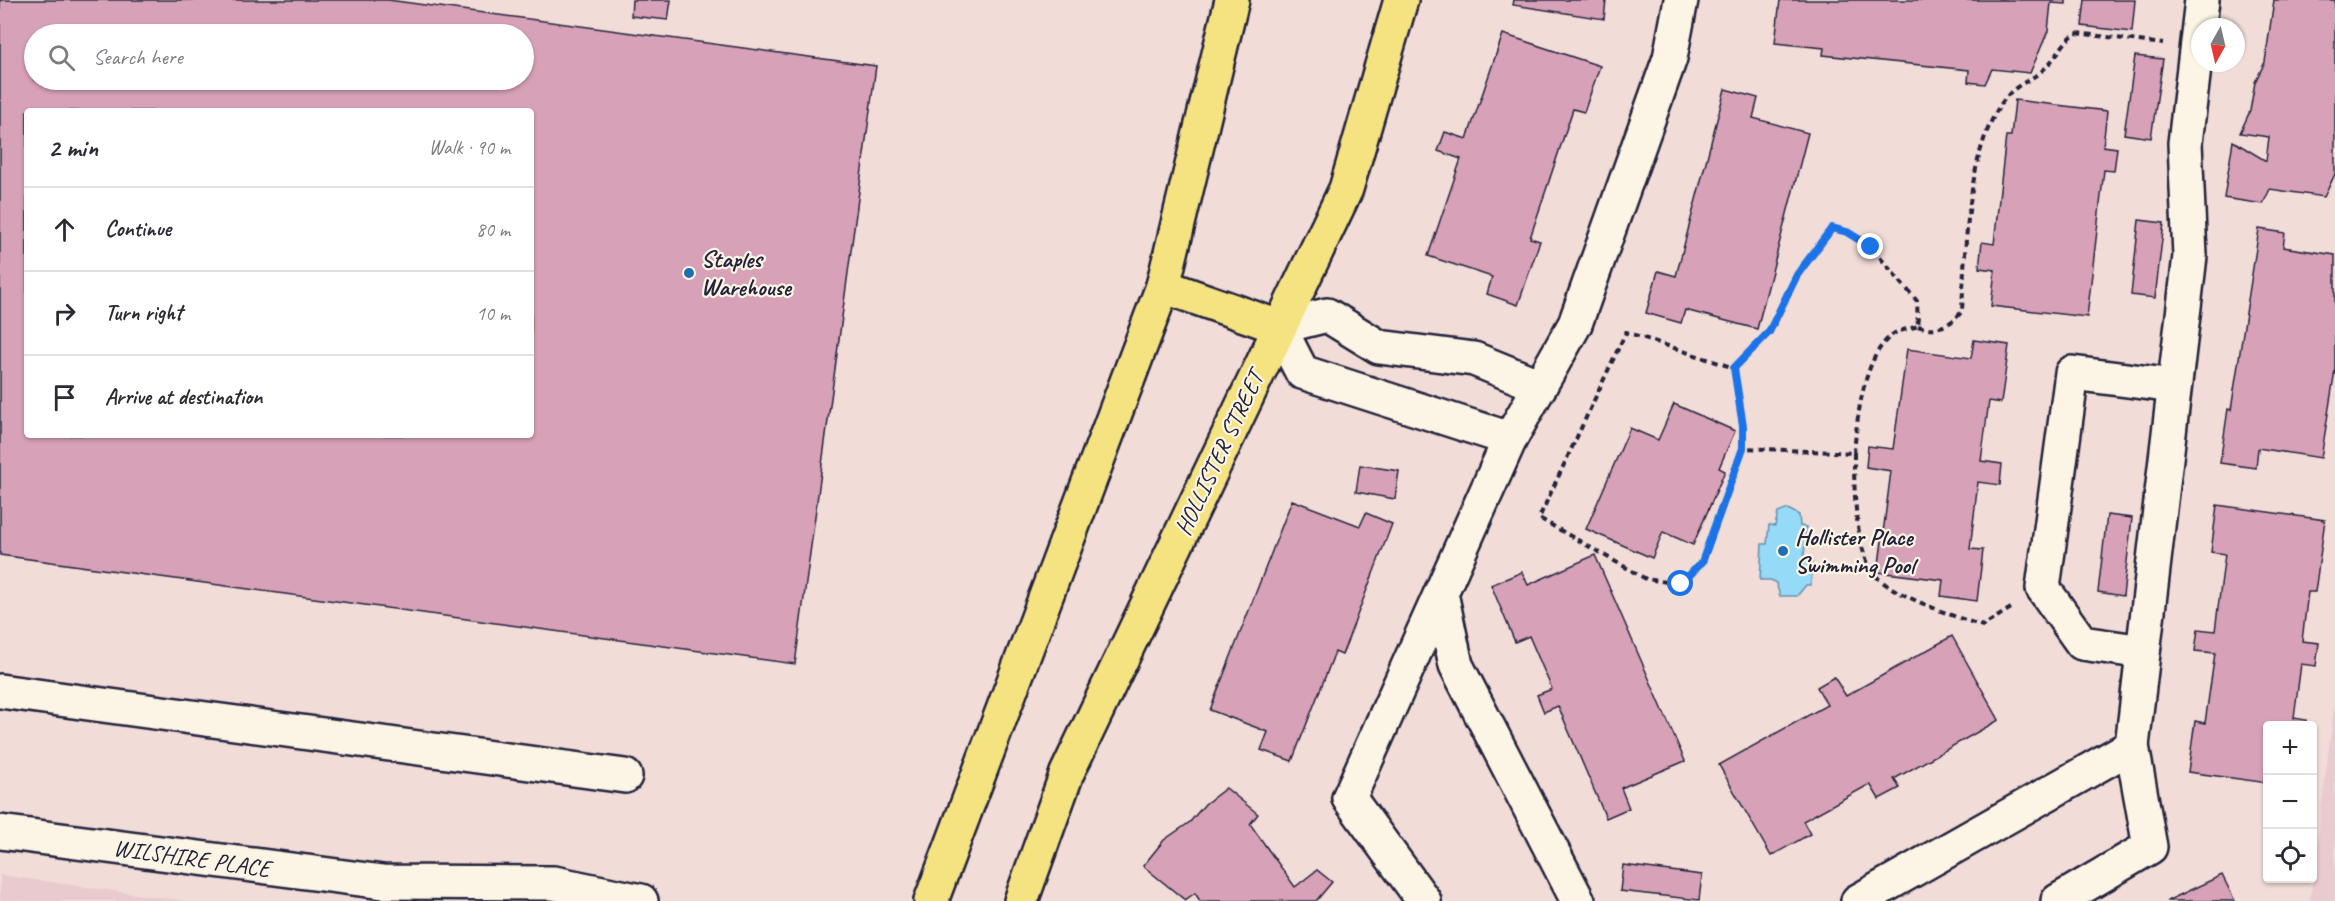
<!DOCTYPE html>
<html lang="en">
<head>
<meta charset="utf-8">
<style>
  body { margin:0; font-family:Caveat,sans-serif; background:#f2f2f3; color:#2b2b33 }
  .controls { position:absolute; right:18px; bottom:18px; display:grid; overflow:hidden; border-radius:6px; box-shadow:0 2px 4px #0004 }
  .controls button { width:54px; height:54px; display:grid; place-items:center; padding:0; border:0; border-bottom:2px solid #e1e1e2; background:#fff; color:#2b2b33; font:30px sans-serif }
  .compass { position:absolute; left:2191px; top:18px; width:54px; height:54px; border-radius:50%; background:#fff; box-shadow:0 2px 4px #0004; rotate:188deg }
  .stop { position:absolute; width:18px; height:18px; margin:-14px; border:4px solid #1a73e8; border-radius:50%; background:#fff }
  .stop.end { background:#1a73e8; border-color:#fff; box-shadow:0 2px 6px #0008 }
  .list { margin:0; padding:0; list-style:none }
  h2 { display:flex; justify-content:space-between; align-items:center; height:78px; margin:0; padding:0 24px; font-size:26px }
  h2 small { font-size:20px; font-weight:400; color:#7c7c81 }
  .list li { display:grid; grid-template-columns:39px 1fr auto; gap:18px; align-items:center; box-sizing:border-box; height:84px; padding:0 24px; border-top:2px solid #e1e1e2 }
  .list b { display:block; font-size:22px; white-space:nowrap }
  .list em { font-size:20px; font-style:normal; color:#7c7c81 }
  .icon { flex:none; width:33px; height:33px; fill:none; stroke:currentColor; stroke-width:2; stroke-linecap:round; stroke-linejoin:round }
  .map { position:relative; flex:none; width:2335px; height:901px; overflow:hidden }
  .search { position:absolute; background:#fff; box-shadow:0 2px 4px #0004; left:24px; top:24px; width:510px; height:66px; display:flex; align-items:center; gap:15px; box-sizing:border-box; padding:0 21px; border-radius:33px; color:#7c7c81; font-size:22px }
  .panel { position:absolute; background:#fff; box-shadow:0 2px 4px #0004; left:24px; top:108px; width:510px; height:330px; border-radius:6px }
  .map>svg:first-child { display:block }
</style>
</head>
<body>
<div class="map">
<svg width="2335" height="901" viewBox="0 0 2335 901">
  <rect width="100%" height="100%" fill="#f1dcd8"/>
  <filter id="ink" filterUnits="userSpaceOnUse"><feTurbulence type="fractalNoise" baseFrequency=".0167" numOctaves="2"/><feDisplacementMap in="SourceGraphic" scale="12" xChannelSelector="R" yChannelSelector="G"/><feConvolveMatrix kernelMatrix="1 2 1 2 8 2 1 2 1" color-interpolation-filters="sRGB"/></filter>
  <g filter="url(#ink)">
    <g fill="#e9cace">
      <path d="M2335 699V901H2310Z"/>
      <path d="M0 875 185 901H0Z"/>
    </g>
    <path fill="#95daf7" stroke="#6790ac" stroke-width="1.5" d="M1788 509 1799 515 1800 526 1806 527 1804 558 1812 559 1811 585H1806L1797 596H1780L1776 583 1771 580H1760L1762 544H1767L1769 525 1775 526 1778 513Z"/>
    <g fill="#d7a1b8" stroke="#22223b" stroke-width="1.5" fill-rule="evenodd">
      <path d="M0 0H388L876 66 795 664 0 555ZM34 34H524V80H34ZM27 111H531V435H27Z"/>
      <path d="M632 0H671L668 20 631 16Z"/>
      <path d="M1514 0H1606L1604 19 1513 5Z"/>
      <path d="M1780 0H2066V4L2051 3 2048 31 2030 73 1992 69 1985 84 1968 82 1969 70 1823 55 1824 48 1775 43Z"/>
      <path d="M2085 0H2135L2132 32 2082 26Z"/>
      <path d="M2274 0H2335V174L2324 197 2270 189 2263 204 2224 198 2233 141 2266 161 2269 137 2240 133 2250 111 2255 82 2265 62Z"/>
      <path d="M1503 34 1600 66 1584 112 1573 109 1530 238 1540 241 1518 305 1487 294 1492 277 1428 256 1461 159 1438 151 1445 132 1467 139Z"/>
      <path d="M2135 56 2163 59 2151 138 2124 134Z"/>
      <path d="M1725 89 1758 98 1753 118 1808 133 1757 329 1685 310 1681 323 1646 313 1658 271 1676 276Z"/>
      <path d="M2015 100 2107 111 2103 146 2117 148 2114 171 2104 170 2087 317 1991 306 1995 270 1979 268 1982 242 1994 244 2006 136H2011Z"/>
      <path d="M2139 220 2164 223 2155 298 2131 295Z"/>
      <path d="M2259 229 2285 233 2283 247 2335 255V370L2321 458 2258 448 2256 468 2220 463 2228 409 2231 410Z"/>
      <path d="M1974 340 2009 345 2001 403 1989 401 1981 461 2002 464 2000 485 1978 482 1970 549 1983 550 1977 601 1941 596 1943 580 1878 572 1891 471 1866 467 1868 446 1893 449 1907 349 1971 358Z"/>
      <path d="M1674 404 1735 431 1719 468 1725 471 1693 545 1663 532 1652 558 1586 529 1630 428 1658 440Z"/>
      <path d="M1360 465 1399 471 1395 499 1356 492Z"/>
      <path d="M1292 500 1360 526 1366 513 1392 524 1342 655 1335 652 1292 761 1261 750 1268 732 1210 710Z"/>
      <path d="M2217 505 2325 520 2315 592H2308L2302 641 2319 643 2316 666 2301 664 2294 718 2306 720 2305 726H2268V783L2188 772 2195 721 2205 723 2215 653 2195 651 2198 629 2215 631 2225 554 2211 552Z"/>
      <path d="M2107 515 2132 518 2123 596 2098 592Z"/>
      <path d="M1595 555 1685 761 1621 788 1629 808 1606 818 1558 706 1544 712 1537 695 1552 689 1529 636 1515 642 1491 585 1522 572 1528 585Z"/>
      <path d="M1952 636 1999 720 1894 779 1900 788 1879 799 1870 784 1803 821 1810 834 1771 856 1719 765 1827 705 1817 687 1834 677 1846 696Z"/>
      <path d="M1226 788 1258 814 1250 824 1295 887 1317 870 1332 882 1316 901H1200L1195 893 1185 900 1143 866 1164 840 1190 822 1205 804Z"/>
      <path d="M1623 865 1702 875 1699 900 1620 891Z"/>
      <path d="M2222 875 2235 901H2167Z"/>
    </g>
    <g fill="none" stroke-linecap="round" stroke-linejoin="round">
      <defs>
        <g id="minor">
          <path d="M1510 439 1302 372 1279 327 1327 315 1379 347 1474 359 1540 386"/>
          <path d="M1441 593 1456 665 1578 901"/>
          <path d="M2143 652 2082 643 2043 588 2072 373 2174 386"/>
          <path d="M0 691 625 776"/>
          <path d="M0 832 383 882 554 883 641 901"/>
          <path d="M1424 901 1349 798 1510 439 1575 324 1670 58 1681 0"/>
          <path d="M1858 901 2132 746 2190 256 2185 143 2202 0"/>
          <path d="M2058 901 2150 847 2132 746"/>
        </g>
        <g id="major">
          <path d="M1163 286 1279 327"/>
          <path d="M931 901 1163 286 1232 0"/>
          <path d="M1021 901 1067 773 1346 189 1401 0"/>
        </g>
      </defs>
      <use href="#minor" stroke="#22223b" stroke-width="38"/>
      <use href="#major" stroke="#22223b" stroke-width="38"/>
      <g stroke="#22223b" stroke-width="4" stroke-dasharray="6 4.5" stroke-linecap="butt">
        <path d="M1918 326C1935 332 1951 326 1962 311 1965 251 1967 139 2009 94 2019 83 2036 78 2046 67 2057 56 2063 42 2076 33L2163 44"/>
        <path d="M1734 368 1743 426V448"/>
        <path d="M1854 453C1857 419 1863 357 1892 335 1898 330 1910 329 1918 326L1917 301 1871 247 1847 232 1832 228 1797 275 1769 332 1734 368 1626 332 1539 518 1646 579 1681 584 1703 562 1743 448 1854 453C1854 484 1854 556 1878 578 1898 597 1956 617 1983 626L2014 606"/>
      </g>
      <use href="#minor" stroke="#fcf5e5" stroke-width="33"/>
      <use href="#major" stroke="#f5e382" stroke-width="33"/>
    </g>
  </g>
  <g fill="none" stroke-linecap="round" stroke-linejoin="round" filter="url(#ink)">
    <path stroke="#1a73e8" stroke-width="8" d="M1681 584 1702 562 1743 448V426L1734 368 1769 332 1797 275 1832 228 1847 232 1871 247"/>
  </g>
  <g fill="#1f6fb2" stroke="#fcf5e5" stroke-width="2">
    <circle cx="689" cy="273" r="6"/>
    <circle cx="1783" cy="551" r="6"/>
  </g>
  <g text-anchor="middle" stroke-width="4.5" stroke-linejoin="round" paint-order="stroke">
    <g font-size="24" font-weight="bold" fill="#22223b" stroke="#fcf5e5" text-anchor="start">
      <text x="701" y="267">Staples<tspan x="701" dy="28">Warehouse</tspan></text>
      <text x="1795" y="545">Hollister Place<tspan x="1795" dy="28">Swimming Pool</tspan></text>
    </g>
    <g font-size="24" fill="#22223b" stroke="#fcf5e5">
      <text transform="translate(1219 453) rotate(-65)" y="8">HOLLISTER STREET</text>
      <text transform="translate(192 858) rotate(8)" y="8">WILSHIRE PLACE</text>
    </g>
  </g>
</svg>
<div class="controls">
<button>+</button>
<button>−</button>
<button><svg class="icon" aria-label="locate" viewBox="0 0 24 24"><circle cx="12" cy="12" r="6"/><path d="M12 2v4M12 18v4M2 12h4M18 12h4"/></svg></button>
</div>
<svg class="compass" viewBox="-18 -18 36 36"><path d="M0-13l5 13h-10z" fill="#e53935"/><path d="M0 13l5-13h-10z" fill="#7c7c81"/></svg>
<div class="stop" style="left:1681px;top:584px"></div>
<div class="stop end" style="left:1871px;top:247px"></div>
<div class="search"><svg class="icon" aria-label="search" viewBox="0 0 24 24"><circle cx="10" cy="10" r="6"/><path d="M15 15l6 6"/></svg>Search here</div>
<section class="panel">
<h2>2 min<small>Walk · 90 m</small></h2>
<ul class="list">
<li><svg class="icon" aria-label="ahead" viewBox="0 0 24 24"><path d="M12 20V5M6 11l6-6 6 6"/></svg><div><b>Continue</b></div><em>80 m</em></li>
<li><svg class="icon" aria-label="right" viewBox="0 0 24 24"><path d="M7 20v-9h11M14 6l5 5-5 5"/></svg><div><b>Turn right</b></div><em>10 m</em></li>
<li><svg class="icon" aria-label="arrive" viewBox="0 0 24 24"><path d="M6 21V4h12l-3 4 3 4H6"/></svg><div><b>Arrive at destination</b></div></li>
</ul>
</section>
</div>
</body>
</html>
